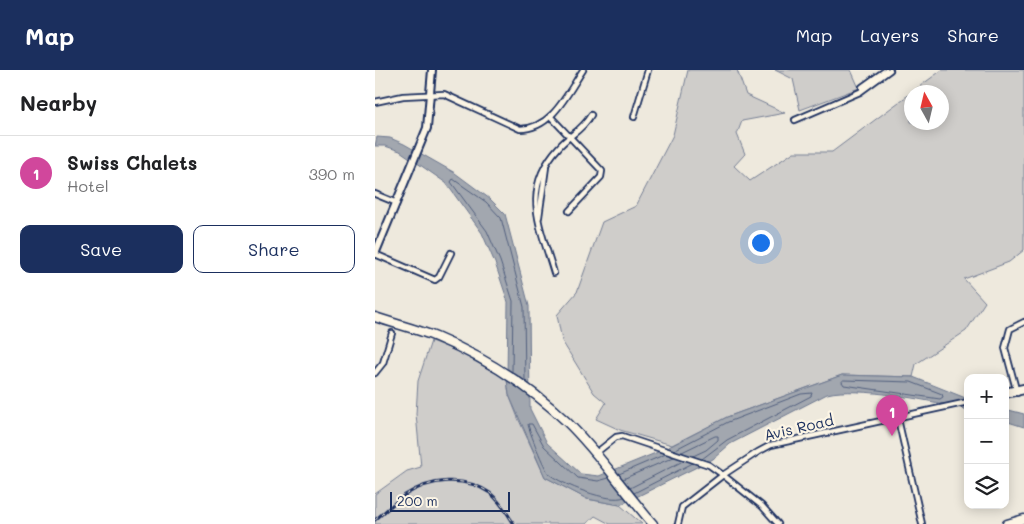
<!DOCTYPE html>
<html lang="en">
<head>
<meta charset="utf-8">
<style>
  body { margin:0; font-family:Mali,sans-serif; background:#f6f6f6; color:#202124 }
  .controls { position:absolute; right:15px; bottom:15px; display:grid; overflow:hidden; border-radius:10px; box-shadow:0 2px 12px #0003 }
  .controls button { width:45px; height:45px; display:grid; place-items:center; padding:0; border:0; border-bottom:1px solid #e0e0e0; background:#fff; color:#202124; font:25px sans-serif }
  .compass { position:absolute; left:529px; top:15px; width:45px; height:45px; border-radius:50%; background:#fff; box-shadow:0 2px 12px #0003; rotate:352deg }
  .scale { position:absolute; left:15px; bottom:12px; width:120px; box-sizing:border-box; padding-left:5px; border:2px solid #1b2f5e; border-top:0; font-size:14px; line-height:18px; white-space:nowrap; color:#1b2f5e; -webkit-text-stroke:4px #fcf5e5; paint-order:stroke }
  .you { position:absolute; left:385px; top:172px; width:18px; height:18px; margin:-12px; border:4px solid #fff; border-radius:50%; background:#1a73e8; box-shadow:0 0 0 8px #1a73e833 }
  .badge { display:grid; place-items:center; width:32px; height:32px; border-radius:50%; background:#1b2f5e; color:#fff; font-size:16px; font-weight:700 }
  .pin { position:absolute; translate:-50% -41px; filter:drop-shadow(0 1px 2px #0008) }
  .pin::after { content:''; position:absolute; top:26px; width:18px; height:15px; background:inherit; clip-path:polygon(0 0,100% 0,50% 100%) }
  .list { margin:0; padding:0; list-style:none }
  h2 { display:flex; justify-content:space-between; align-items:center; height:65px; margin:0; padding:0 20px; font-size:21px }
  h2 small { font-size:16px; font-weight:400; color:#757577 }
  .list li { display:grid; grid-template-columns:32px 1fr auto; gap:15px; align-items:center; box-sizing:border-box; height:75px; padding:0 20px; border-top:1px solid #e0e0e0 }
  .list b { display:block; font-size:19px; white-space:nowrap }
  .list p { margin:0; font-size:16px; white-space:nowrap; color:#757577 }
  .list em { font-size:16px; font-style:normal; color:#757577 }
  .actions { display:flex; gap:10px; padding:15px 20px }
  .actions a { flex:1; padding:11px 0; border:1px solid #1b2f5e; border-radius:10px; text-align:center; font-size:18px; color:#1b2f5e }
  .actions .main { background:#1b2f5e; color:#fff }
  .icon { flex:none; width:28px; height:28px; fill:none; stroke:currentColor; stroke-width:2; stroke-linecap:round; stroke-linejoin:round }
  .map { position:relative; flex:none; width:649px; height:454px; overflow:hidden }
  header { display:flex; align-items:center; gap:30px; box-sizing:border-box; height:70px; padding:0 25px; background:#1b2f5e; color:#fff }
  header strong { font-size:24px }
  nav { display:flex; gap:28px; margin-inline-start:auto; font-size:18px }
  main { display:flex }
  aside { flex:1; background:#fff }
  .map>svg:first-child { display:block }
</style>
</head>
<body>
<header>
<strong>Map</strong>
<nav><a>Map</a><a>Layers</a><a>Share</a></nav>
</header>
<main>
<aside>
<h2>Nearby<small></small></h2>
<ul class="list">
<li><span class="badge" style="background:#d1479c">1</span><div><b>Swiss Chalets</b><p>Hotel</p></div><em>390 m</em></li>
</ul>
<div class="actions"><a class="main">Save</a><a>Share</a></div>
</aside>
<div class="map">
<svg width="649" height="454" viewBox="0 0 649 454">
  <rect width="100%" height="100%" fill="#eee9dd"/>
  <filter id="ink" filterUnits="userSpaceOnUse"><feTurbulence type="fractalNoise" baseFrequency=".02" numOctaves="2"/><feDisplacementMap in="SourceGraphic" scale="10" xChannelSelector="R" yChannelSelector="G"/><feConvolveMatrix kernelMatrix="1 2 1 2 8 2 1 2 1" color-interpolation-filters="sRGB"/></filter>
  <g filter="url(#ink)">
    <g fill="#cfcdca" stroke="#757e94">
      <path d="M313 0H362L371 25 410 43 367 51 362 64 370 84 359 96 375 111 419 82H457L536 23V52H566V22H537L567 0H649V180L634 192 589 209 610 232 591 261 541 294 538 307 467 305 352 347 297 375 245 360 221 349 231 333 219 323 187 271 182 245 202 222 227 152 261 136 298 65Z"/>
      <path d="M400 0H476L484 18 425 40 418 9Z"/>
      <path d="M56 271 79 280 132 309 134 325 143 348 170 407 212 429 245 435 267 454H235L220 446 211 454H0V424L32 401 46 397 41 344 43 311Z"/>
    </g>
    <g fill="#a2a7af" stroke="#6c778f">
      <path d="M2 67 15 68 29 74 80 103 115 129 130 144 154 236 155 339 172 373 206 404 224 406 288 380 352 347 467 305 538 307 593 329V340C561 331 482 316 452 324L355 374 338 389 245 435 212 429 170 407 134 325 132 309 133 232 120 193 107 163 71 113 25 81 10 76H0Z"/>
      <path d="M630 339 649 344V357L630 351Z"/>
    </g>
    <g fill="none" stroke-linecap="round" stroke-linejoin="round">
      <g stroke="#515f7e" stroke-width="1">
        <path d="M137 302 138 231 125 191 112 161 76 112 78 109 111 132 126 148 149 237 150 311"/>
        <path d="M469 310 536 312 567 324 568 327 565 329 469 315 467 312Z"/>
        <path d="M299 380 353 352 426 324 437 323 436 326 352 370 327 389"/>
        <path d="M307 382 340 366H343V370L331 380 318 386"/>
        <path d="M244 404 291 384"/>
        <path d="M234 408 223 411 203 408 169 376 157 354H153C154 361 169 398 174 404 186 414 235 434 249 427"/>
        <path d="M248 409 299 387"/>
        <path d="M255 418 310 390"/>
        <path d="M259 423 318 393"/>
      </g>
      <defs>
        <g id="street">
          <path d="M487 17 511 0"/>
          <path d="M0 32 28 26 69 24 145 59C177 59 192 24 208 0"/>
          <path d="M176 47 227 101 226 107 194 141"/>
          <path d="M259 47 273 0"/>
          <path d="M420 50 485 22 515 0"/>
          <path d="M0 124 22 133"/>
          <path d="M164 147 171 97"/>
          <path d="M0 184 60 210 64 207 76 183"/>
          <path d="M179 203C165 155 145 120 184 77 195 64 206 62 216 45"/>
          <path d="M0 303 8 293 17 263"/>
          <path d="M630 321 649 317"/>
          <path d="M642 323 630 278 635 259 649 252"/>
          <path d="M630 325 649 321"/>
          <path d="M523 349 547 454"/>
          <path d="M221 383 241 367 247 366 334 395 348 405 383 382 396 375 593 332"/>
          <path d="M303 454 307 437 348 405 387 436 403 454"/>
        </g>
        <path id="secondary" d="M0 184 52 58 57 0"/>
        <g id="highway">
          <path d="M0 247C20 254 42 259 61 267 109 287 155 317 192 352 224 383 249 421 278 454"/>
          <path d="M632 454 649 449"/>
        </g>
      </defs>
      <use href="#street" stroke="#1b2f5e" stroke-width="8"/>
      <use href="#secondary" stroke="#1b2f5e" stroke-width="10"/>
      <use href="#highway" stroke="#1b2f5e" stroke-width="11"/>
      <use href="#street" stroke="#fcf5e5" stroke-width="4.5"/>
      <use href="#secondary" stroke="#fcf5e5" stroke-width="6"/>
      <use href="#highway" stroke="#fcf5e5" stroke-width="8"/>
      <defs>
        <path id="rail" d="M0 450C10 442 19 432 30 425 55 409 89 405 115 423 125 431 132 443 139 454"/>
      </defs>
      <use href="#rail" stroke="#1b2f5e" stroke-width="3"/>
      <use href="#rail" stroke="#fcf5e5" stroke-width="1" stroke-dasharray="4" stroke-linecap="butt"/>
    </g>
  </g>
  <g text-anchor="middle" stroke-width="4.5" stroke-linejoin="round" paint-order="stroke">
    <g font-size="15" fill="#1b2f5e" stroke="#fcf5e5">
      <text transform="translate(424 358) rotate(-13)" y="5">Avis Road</text>
    </g>
  </g>
</svg>
<div class="controls">
<button>+</button>
<button>−</button>
<button><svg class="icon" aria-label="layers" viewBox="0 0 24 24"><path d="M12 4l9 5-9 5-9-5zM3 14l9 5 9-5"/></svg></button>
</div>
<svg class="compass" viewBox="-18 -18 36 36"><path d="M0-13l5 13h-10z" fill="#e53935"/><path d="M0 13l5-13h-10z" fill="#757577"/></svg>
<div class="scale">200 m</div>
<div class="you"></div>
<div class="pin badge" style="left:517px;top:366px;background:#d1479c">1</div>
</div>
</main>
</body>
</html>
